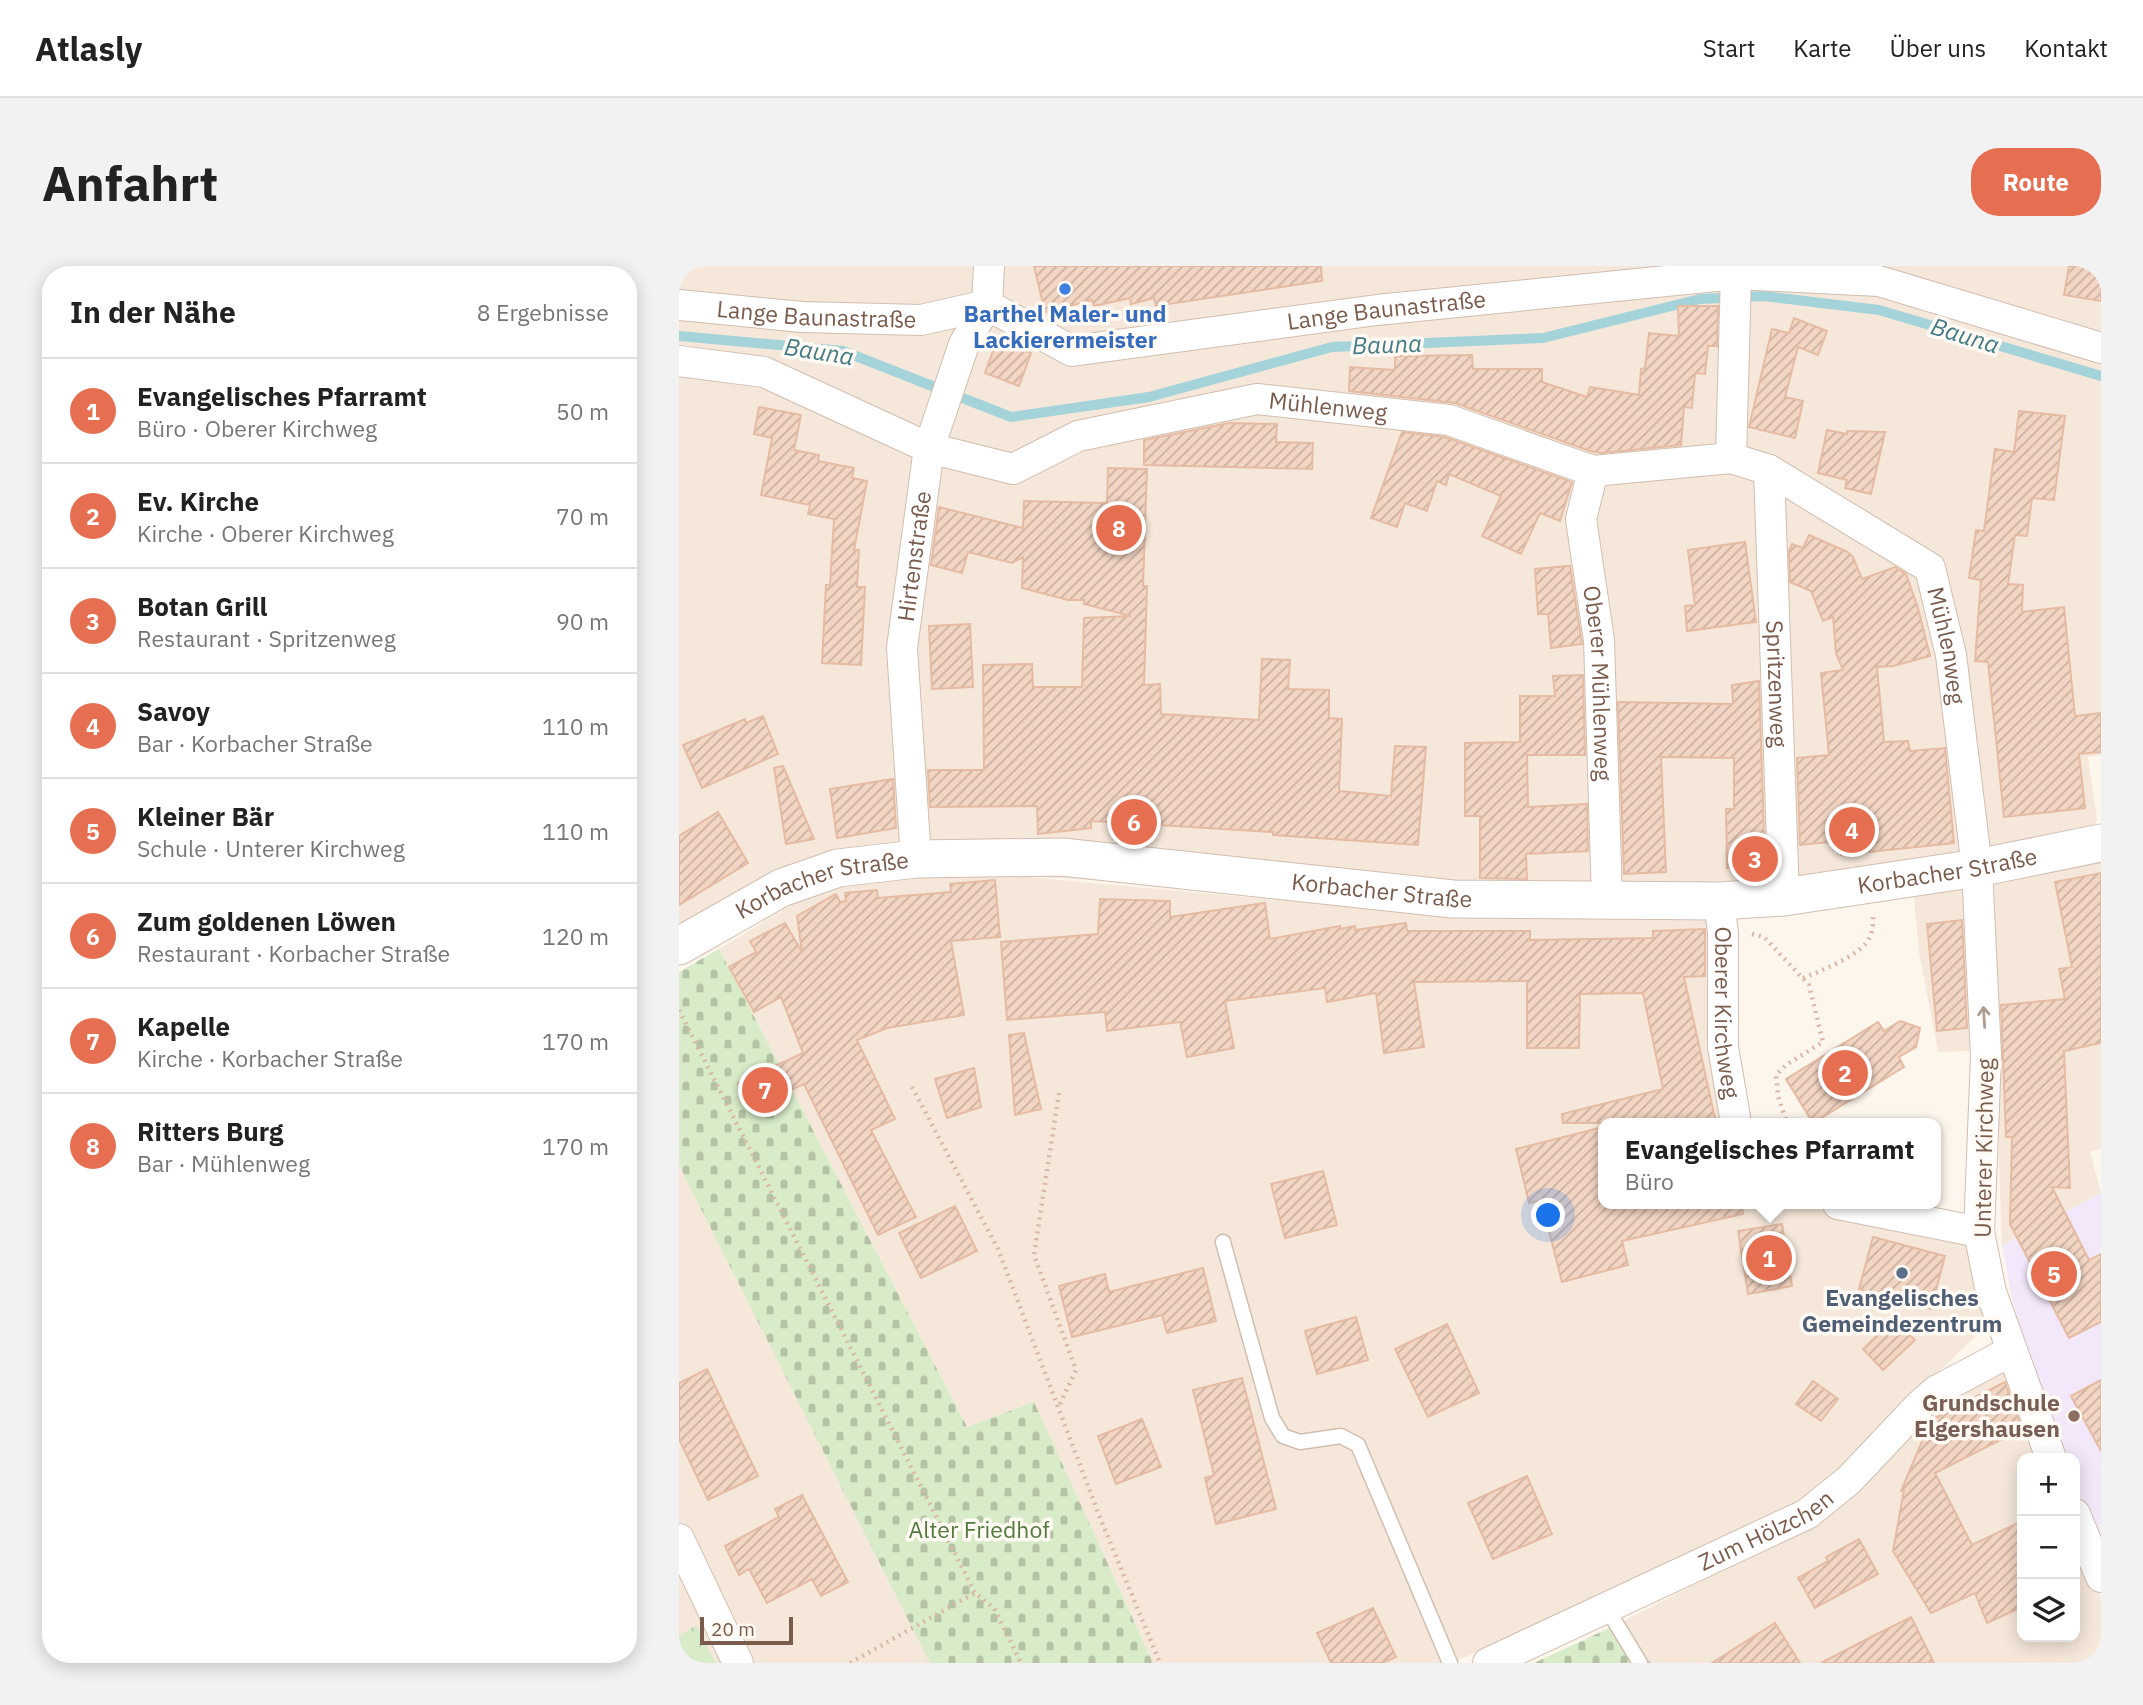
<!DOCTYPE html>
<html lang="de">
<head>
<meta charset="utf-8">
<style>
  body { margin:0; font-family:"IBM Plex Sans",sans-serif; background:#f2f2f2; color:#222 }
  .controls { position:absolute; right:21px; bottom:21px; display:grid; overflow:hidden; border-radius:14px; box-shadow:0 4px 18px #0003 }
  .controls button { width:63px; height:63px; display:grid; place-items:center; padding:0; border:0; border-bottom:2px solid #e0e0e0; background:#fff; color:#222; font:35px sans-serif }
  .scale { position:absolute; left:21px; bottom:18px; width:93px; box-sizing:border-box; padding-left:7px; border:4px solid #7a5c4d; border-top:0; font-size:19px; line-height:24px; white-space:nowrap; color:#7a5c4d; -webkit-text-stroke:5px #fffaf3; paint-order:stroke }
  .you { position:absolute; left:870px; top:950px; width:24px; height:24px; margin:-18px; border:5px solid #fff; border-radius:50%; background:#1a73e8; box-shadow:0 0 0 10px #1a73e833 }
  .badge { display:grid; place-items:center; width:46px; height:46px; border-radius:50%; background:#e76f51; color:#fff; font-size:23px; font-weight:700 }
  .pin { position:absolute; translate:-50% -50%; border:4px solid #fff; box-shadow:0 2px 7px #0006 }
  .popup { position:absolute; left:919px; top:852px; width:343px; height:91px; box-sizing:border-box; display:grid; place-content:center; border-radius:14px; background:#fff; filter:drop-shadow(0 2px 5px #0005); font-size:23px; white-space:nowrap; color:#767676 }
  .popup b { font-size:26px; color:#222 }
  .popup::after { content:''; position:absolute; left:50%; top:100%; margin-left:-14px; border:14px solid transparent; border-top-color:#fff }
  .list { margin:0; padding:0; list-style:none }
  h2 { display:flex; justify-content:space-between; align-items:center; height:91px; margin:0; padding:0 28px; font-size:30px }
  h2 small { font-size:23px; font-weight:400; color:#767676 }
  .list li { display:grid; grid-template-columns:46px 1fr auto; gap:21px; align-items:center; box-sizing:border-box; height:105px; padding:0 28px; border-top:2px solid #e0e0e0 }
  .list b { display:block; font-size:26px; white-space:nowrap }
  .list p { margin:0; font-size:23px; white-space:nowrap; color:#767676 }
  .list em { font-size:23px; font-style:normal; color:#767676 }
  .icon { flex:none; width:38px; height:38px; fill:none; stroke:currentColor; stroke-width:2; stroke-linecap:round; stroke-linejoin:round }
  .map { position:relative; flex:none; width:1422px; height:1397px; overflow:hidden; border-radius:28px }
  header { display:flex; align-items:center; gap:42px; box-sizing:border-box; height:98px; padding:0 35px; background:#fff; border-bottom:2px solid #e0e0e0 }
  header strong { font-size:33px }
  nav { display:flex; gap:38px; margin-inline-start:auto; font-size:24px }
  .intro { display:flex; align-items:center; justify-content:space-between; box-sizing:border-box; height:168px; padding:0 42px }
  h1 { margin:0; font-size:49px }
  .button { padding:18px 32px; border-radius:28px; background:#e76f51; color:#fff; font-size:24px; font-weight:700 }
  main { display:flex; gap:42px; padding:0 42px }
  aside { flex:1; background:#fff; border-radius:28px; box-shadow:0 4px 18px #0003 }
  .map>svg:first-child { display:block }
</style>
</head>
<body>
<header>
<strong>Atlasly</strong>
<nav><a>Start</a><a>Karte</a><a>Über uns</a><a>Kontakt</a></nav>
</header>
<div class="intro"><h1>Anfahrt</h1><a class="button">Route</a></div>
<main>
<aside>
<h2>In der Nähe<small>8 Ergebnisse</small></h2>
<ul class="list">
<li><span class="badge">1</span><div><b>Evangelisches Pfarramt</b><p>Büro · Oberer Kirchweg</p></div><em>50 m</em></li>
<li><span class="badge">2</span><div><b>Ev. Kirche</b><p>Kirche · Oberer Kirchweg</p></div><em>70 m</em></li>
<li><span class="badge">3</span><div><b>Botan Grill</b><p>Restaurant · Spritzenweg</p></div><em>90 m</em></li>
<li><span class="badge">4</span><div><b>Savoy</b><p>Bar · Korbacher Straße</p></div><em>110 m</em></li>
<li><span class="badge">5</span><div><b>Kleiner Bär</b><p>Schule · Unterer Kirchweg</p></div><em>110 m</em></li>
<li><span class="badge">6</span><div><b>Zum goldenen Löwen</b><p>Restaurant · Korbacher Straße</p></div><em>120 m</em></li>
<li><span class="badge">7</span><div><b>Kapelle</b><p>Kirche · Korbacher Straße</p></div><em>170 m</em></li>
<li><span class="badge">8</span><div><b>Ritters Burg</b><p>Bar · Mühlenweg</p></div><em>170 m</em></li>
</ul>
</aside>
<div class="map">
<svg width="1422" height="1397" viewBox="0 0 1422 1397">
  <defs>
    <pattern id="cemetery-stones" width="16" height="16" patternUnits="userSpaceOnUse" patternTransform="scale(1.75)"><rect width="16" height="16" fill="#d8ecc9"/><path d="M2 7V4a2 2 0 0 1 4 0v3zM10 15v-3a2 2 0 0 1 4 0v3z" fill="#b4c2a5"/></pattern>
    <pattern id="park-crowns" width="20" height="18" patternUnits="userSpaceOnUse" patternTransform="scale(1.75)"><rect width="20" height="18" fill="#d8ecc9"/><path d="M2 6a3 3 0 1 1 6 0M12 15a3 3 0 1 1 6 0" fill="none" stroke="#b4c2a5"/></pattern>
    <pattern id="building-hatch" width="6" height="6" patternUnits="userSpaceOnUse" patternTransform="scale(1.75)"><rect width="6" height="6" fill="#f3d5c3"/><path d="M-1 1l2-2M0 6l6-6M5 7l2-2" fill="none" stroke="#cab0a1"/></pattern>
  </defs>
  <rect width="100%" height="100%" fill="#fdf6ec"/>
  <g fill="#f5e8da">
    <path d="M0 0H1422V489L1409 491 1418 554 1406 574 1105 631 774 633 336 610 676 641 1039 647 1049 857H924V938H1113L1291 973 1311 1056 1123 1240 773 1397H474L355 1137 288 1161 40 683 114 638 36 677 0 699Z"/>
    <path d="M1422 582V882L1411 886 1422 927 1323 979 1316 784 1259 786 1240 686 1234 621Z"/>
    <path d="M0 899 234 1361 251 1397H0Z"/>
    <path d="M1317 1072 1367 1192H1343V1371H1396V1262L1422 1332V1397H972L939 1358 1134 1257Z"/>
  </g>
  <path fill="#f3e8fa" d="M1422 927V1300L1396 1226V1192H1384L1354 1107 1334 1037 1323 979Z"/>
  <g fill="url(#cemetery-stones)">
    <path d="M40 683 288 1161 355 1136 474 1397H251L0 899V706Z"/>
    <path d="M939 1358 972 1397H855Z"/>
  </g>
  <path fill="url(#park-crowns)" d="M17 1360 37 1397H0V1369Z"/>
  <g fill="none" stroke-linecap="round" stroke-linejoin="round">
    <path stroke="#a5d3da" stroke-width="10" d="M0 70 164 85 332 151 470 131 653 81 864 72 1021 33 1085 30 1200 44 1422 110"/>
  </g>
  <g fill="url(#building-hatch)" stroke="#e6bba3" stroke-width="2">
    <path d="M355 0H642L643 15 477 40 475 32 452 38 451 32 415 40 413 34 366 46Z"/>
    <path d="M1390 0H1422V35L1385 29Z"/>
    <path d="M999 40H1039L1038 80H1029L1026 108 1016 107 1013 142 1005 141 1002 179 922 187 911 185 776 137 670 125 671 101 716 104V90L793 89 794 103H863V116L908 131 911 121 960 129 962 103 966 102 970 67 1000 70Z"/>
    <path d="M1115 52 1148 65 1139 89 1119 81 1106 131 1124 135 1116 172 1070 161 1093 63 1110 67Z"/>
    <path d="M318 74 352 87 340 120 306 107Z"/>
    <path d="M80 141 122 149 115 184 140 189 139 195 175 202 173 212 188 215 175 284H180L178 321H186L182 399 143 397 147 319H151L155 253 129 248 131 239 82 229 93 172 75 168Z"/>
    <path d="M1340 145 1386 150 1375 234 1353 232 1348 270 1336 269 1329 318 1344 319 1343 346 1385 341 1396 450 1422 447V486L1400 488 1406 542 1325 551 1309 396 1296 395 1302 314 1290 312 1297 264 1305 265 1316 183 1335 186Z"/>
    <path d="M550 157 598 158 597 176 634 177 633 203 465 199V174Z"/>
    <path d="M1148 164 1168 168V165L1206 166 1192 228 1166 222 1168 214 1139 207Z"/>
    <path d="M723 166 766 171 893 216 881 255 861 247 842 288 803 270 822 230 770 208 767 219 758 215 748 245 726 237 718 261 692 252Z"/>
    <path d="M429 202 468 203 464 320H468L465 419 481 418 482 448 580 454 583 393 611 394 609 423 650 424V452L663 453 660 525 712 530 716 480 747 481 739 579 594 569V566L412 555V562L359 568 358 540 251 541 249 504H305L304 399 353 398 354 421H403L405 352 452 350 405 338V334H389L343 322 344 291 333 297 289 286 283 307 252 299 260 241 344 262 345 235 428 237Z"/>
    <path d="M1130 269 1169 286 1174 291 1183 313 1216 301 1227 308 1239 342 1251 390 1214 400 1198 401 1205 476 1229 475 1231 485 1266 482 1275 577 1162 589 1161 575 1121 579 1118 492 1150 489 1142 407 1164 404 1157 387 1154 351 1144 355 1132 325 1111 316 1110 285 1113 278 1124 282Z"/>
    <path d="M1066 276 1077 356 1008 365 1006 340 1016 339 1009 284Z"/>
    <path d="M888 300H891L903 378 872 382 869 348H859L856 303Z"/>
    <path d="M291 358 294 421 253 423 250 360Z"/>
    <path d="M904 409 906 489H848L849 541 908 538 909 585 847 588 848 613 801 612V550H786V477L841 476V430H876L874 410Z"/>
    <path d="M1080 415 1086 601 1048 602 1047 543H1055V492L982 491 987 606 945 608 939 436 1054 438 1053 419Z"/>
    <path d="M84 450 99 488 23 522 4 479 66 453 67 457Z"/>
    <path d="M104 500 135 573 107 578 95 502Z"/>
    <path d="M214 513 217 562 158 572 151 523Z"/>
    <path d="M39 546 69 597 0 639V570Z"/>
    <path d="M1422 607V777L1385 785 1391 922 1373 921 1410 994 1422 988V1056L1390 1072 1331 958 1333 871H1327L1322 739 1386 733 1380 703 1393 701 1376 616Z"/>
    <path d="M316 614 321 671 272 675 285 749 208 762 178 774 216 853 192 864 237 951 199 969 125 818 70 843 59 817 124 787 102 731 75 746 50 701 77 686 71 675 106 657 123 686 118 650 157 628 161 636 167 635 166 627 198 624 199 632 272 626 271 618Z"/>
    <path d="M421 633 491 635V651L586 637 591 673 661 660V663L676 660V664L727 657 728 665H851V674L974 672V665L1026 663V710L1005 711 1037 857H884L883 848 984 823 964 727 901 728 900 782H848V715L735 716 745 781 705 787 697 727 648 736 646 722 546 735 555 782 508 791 501 756 428 765 426 746 328 754 322 676 419 668Z"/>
    <path d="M1283 654 1288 762 1258 765 1248 658Z"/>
    <path d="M1221 755 1241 762 1237 781 1220 791 1225 801 1134 857 1107 813 1199 756 1205 765Z"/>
    <path d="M345 767 362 843 336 849 330 769Z"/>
    <path d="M295 802 302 841 268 852 256 813Z"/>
    <path d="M924 861V938H1063L1064 948 943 975 949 999 883 1016 862 934 850 937 837 883Z"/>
    <path d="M644 905 658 959 606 972 592 918Z"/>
    <path d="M276 940 298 985 242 1012 220 967Z"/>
    <path d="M1103 958 1113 1020 1069 1028 1059 965Z"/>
    <path d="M1194 971 1266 990 1252 1043 1180 1023Z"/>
    <path d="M524 1002 537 1055 488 1067 483 1049 393 1071 380 1020 426 1008 430 1026Z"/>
    <path d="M677 1051 689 1094 638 1108 626 1065Z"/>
    <path d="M1215 1053 1236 1074 1204 1104 1184 1083Z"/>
    <path d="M768 1058 800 1127 749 1151 716 1083Z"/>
    <path d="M28 1103 79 1210 29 1234 0 1173V1117Z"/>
    <path d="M563 1112 597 1243 537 1258 526 1212 535 1209 514 1124Z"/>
    <path d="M1422 1114V1185L1392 1130Z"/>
    <path d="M1134 1115 1159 1133 1142 1155 1117 1138Z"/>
    <path d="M1326 1116 1343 1163 1256 1207 1293 1279 1343 1255V1341L1308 1357 1296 1327 1252 1347 1214 1285 1225 1224 1222 1225 1252 1154Z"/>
    <path d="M463 1153 482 1201 437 1218 419 1170Z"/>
    <path d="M848 1210 873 1268 814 1293 789 1237Z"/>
    <path d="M123 1229 169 1316 142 1330 133 1313 88 1337 70 1303 60 1309 46 1280 100 1251 96 1243Z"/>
    <path d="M1180 1273 1199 1308 1136 1342 1119 1312 1149 1295 1147 1291Z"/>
    <path d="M694 1342 717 1391 703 1397H652L638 1367Z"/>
    <path d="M1232 1351 1255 1397H1142L1194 1370Z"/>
    <path d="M1096 1357 1121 1397H1033Z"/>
  </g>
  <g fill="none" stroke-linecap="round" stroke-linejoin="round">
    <defs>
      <g id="service">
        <path d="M544 976 593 1152 604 1170 621 1176 662 1170 679 1179 771 1397"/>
        <path d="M927 1341 961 1397"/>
      </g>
      <g id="minor">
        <path id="s1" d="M1057 8 1052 192 1090 204 1251 302 1272 389 1298 602 1307 790 1300 966 1312 1026 1372 1192"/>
        <path id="s2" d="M0 39 123 51 242 54 308 39 393 85 698 44 1057 8 1200 15 1422 82"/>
        <path id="s3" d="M0 95 85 106 250 182 334 203 399 170 578 133 770 154 914 205 1052 192"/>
        <path id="s4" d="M1090 204 1105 631"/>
        <path id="s5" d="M914 205 902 253 920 374 928 633"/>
        <path id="s6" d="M237 593 223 382 250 182 285 78 308 39 310 0"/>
        <path id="s7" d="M1040 635 1044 667V781L1057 857"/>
        <path d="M1159 938 1300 966"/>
        <path d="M1396 1248 1422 1311"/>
        <path d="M0 1273 59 1397"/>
        <path id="s8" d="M809 1397 1128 1248 1170 1214 1240 1140 1257 1125 1332 1085"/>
      </g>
      <g id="tertiary">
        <path id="s9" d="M0 680 102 622 159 602 237 593 383 591 774 633 1040 635 1105 631 1298 602 1422 577"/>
      </g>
    </defs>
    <use href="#service" stroke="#d1beb0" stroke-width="17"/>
    <use href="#minor" stroke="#d1beb0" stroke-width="32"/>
    <use href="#tertiary" stroke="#d1beb0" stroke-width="39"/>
    <g stroke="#d9b8a5" stroke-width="4.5" stroke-dasharray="2 5" stroke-linecap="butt">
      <path d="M1073 668 1085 671 1130 719 1144 776 1107 799 1097 809 1099 830 1108 857"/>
      <path d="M1124 712C1142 705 1176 691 1187 677 1194 669 1194 659 1194 650"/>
      <path d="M0 744 296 1327 315 1342 342 1397"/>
      <path d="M233 821 319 983 420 1249 481 1397"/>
      <path d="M380 827 355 989 397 1104 380 1140"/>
      <path d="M171 1397 296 1327"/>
    </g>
    <use href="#service" stroke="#fff" stroke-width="14"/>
    <use href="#minor" stroke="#fff" stroke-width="30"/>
    <use href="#tertiary" stroke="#fff" stroke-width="37"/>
  </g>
  <defs><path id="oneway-shaft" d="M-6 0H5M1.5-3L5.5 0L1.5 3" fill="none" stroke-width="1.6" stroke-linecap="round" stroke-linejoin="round" transform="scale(1.75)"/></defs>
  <use stroke="#af9d94" href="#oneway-shaft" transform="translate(1305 751) rotate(-94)"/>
  <circle fill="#3f7fe0" stroke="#fffaf3" stroke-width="2.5" cx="386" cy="23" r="7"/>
  <circle fill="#5c6f8a" stroke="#fffaf3" stroke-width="2.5" cx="1223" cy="1007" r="7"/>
  <circle fill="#8d6e63" stroke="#fffaf3" stroke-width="2.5" cx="1395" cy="1150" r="7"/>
  <g text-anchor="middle" stroke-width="7" stroke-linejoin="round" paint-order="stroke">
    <g font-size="23" fill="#7a5c4d" stroke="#fffaf3">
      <text dy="8" stroke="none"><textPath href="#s2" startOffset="724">Lange Baunastraße</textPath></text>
      <text dy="8" stroke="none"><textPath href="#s2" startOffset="138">Lange Baunastraße</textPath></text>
      <text dy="8" stroke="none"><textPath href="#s3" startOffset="681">Mühlenweg</textPath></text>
      <text dy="8" stroke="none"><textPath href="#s6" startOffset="304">Hirtenstraße</textPath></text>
      <text dy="8" stroke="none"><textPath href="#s1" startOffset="492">Mühlenweg</textPath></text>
      <text dy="8" stroke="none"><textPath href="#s4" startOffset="214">Spritzenweg</textPath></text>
      <text dy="8" stroke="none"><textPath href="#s5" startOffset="215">Oberer Mühlenweg</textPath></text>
      <text dy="8" stroke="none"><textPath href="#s9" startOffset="1292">Korbacher Straße</textPath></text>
      <text dy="8" stroke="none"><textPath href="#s9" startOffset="158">Korbacher Straße</textPath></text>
      <text dy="8" stroke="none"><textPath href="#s9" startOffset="724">Korbacher Straße</textPath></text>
      <text dy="8" stroke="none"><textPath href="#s7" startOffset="112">Oberer Kirchweg</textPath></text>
      <text transform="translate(1305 882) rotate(-89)" y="8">Unterer Kirchweg</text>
      <text dy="8" stroke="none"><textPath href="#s8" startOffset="308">Zum Hölzchen</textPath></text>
    </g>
    <g font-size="23" font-weight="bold" fill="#366cbe" stroke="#fffaf3">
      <text x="386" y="56">Barthel Maler- und<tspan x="386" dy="26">Lackierermeister</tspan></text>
    </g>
    <g font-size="23" font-weight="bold" fill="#4e5e75" stroke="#fffaf3">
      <text x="1223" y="1040">Evangelisches<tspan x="1223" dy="26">Gemeindezentrum</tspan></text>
    </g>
    <g font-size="23" font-weight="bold" fill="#785e54" stroke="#fffaf3" text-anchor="end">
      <text x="1381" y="1145">Grundschule<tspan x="1381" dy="26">Elgershausen</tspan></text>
    </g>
    <g font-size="23" fill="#537a41" stroke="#fffaf3">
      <text x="300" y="1272">Alter Friedhof</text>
    </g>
    <g font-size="24" font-style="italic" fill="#437c86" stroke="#fffaf3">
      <text transform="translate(1286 70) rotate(17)" y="8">Bauna</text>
      <text transform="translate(708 79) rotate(-2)" y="8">Bauna</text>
      <text transform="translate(140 86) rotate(9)" y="8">Bauna</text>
    </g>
  </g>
</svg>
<div class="controls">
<button>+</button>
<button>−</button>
<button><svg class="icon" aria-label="layers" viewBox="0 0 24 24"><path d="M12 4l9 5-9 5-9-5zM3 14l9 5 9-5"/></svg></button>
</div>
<div class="scale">20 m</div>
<div class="you"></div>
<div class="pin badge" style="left:1090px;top:992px">1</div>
<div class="popup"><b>Evangelisches Pfarramt</b>Büro</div>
<div class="pin badge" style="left:1166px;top:807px">2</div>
<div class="pin badge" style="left:1076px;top:593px">3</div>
<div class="pin badge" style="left:1173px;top:564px">4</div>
<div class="pin badge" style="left:1375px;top:1008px">5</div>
<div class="pin badge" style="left:455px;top:556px">6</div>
<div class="pin badge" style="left:86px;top:824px">7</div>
<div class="pin badge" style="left:440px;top:262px">8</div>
</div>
</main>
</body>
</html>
